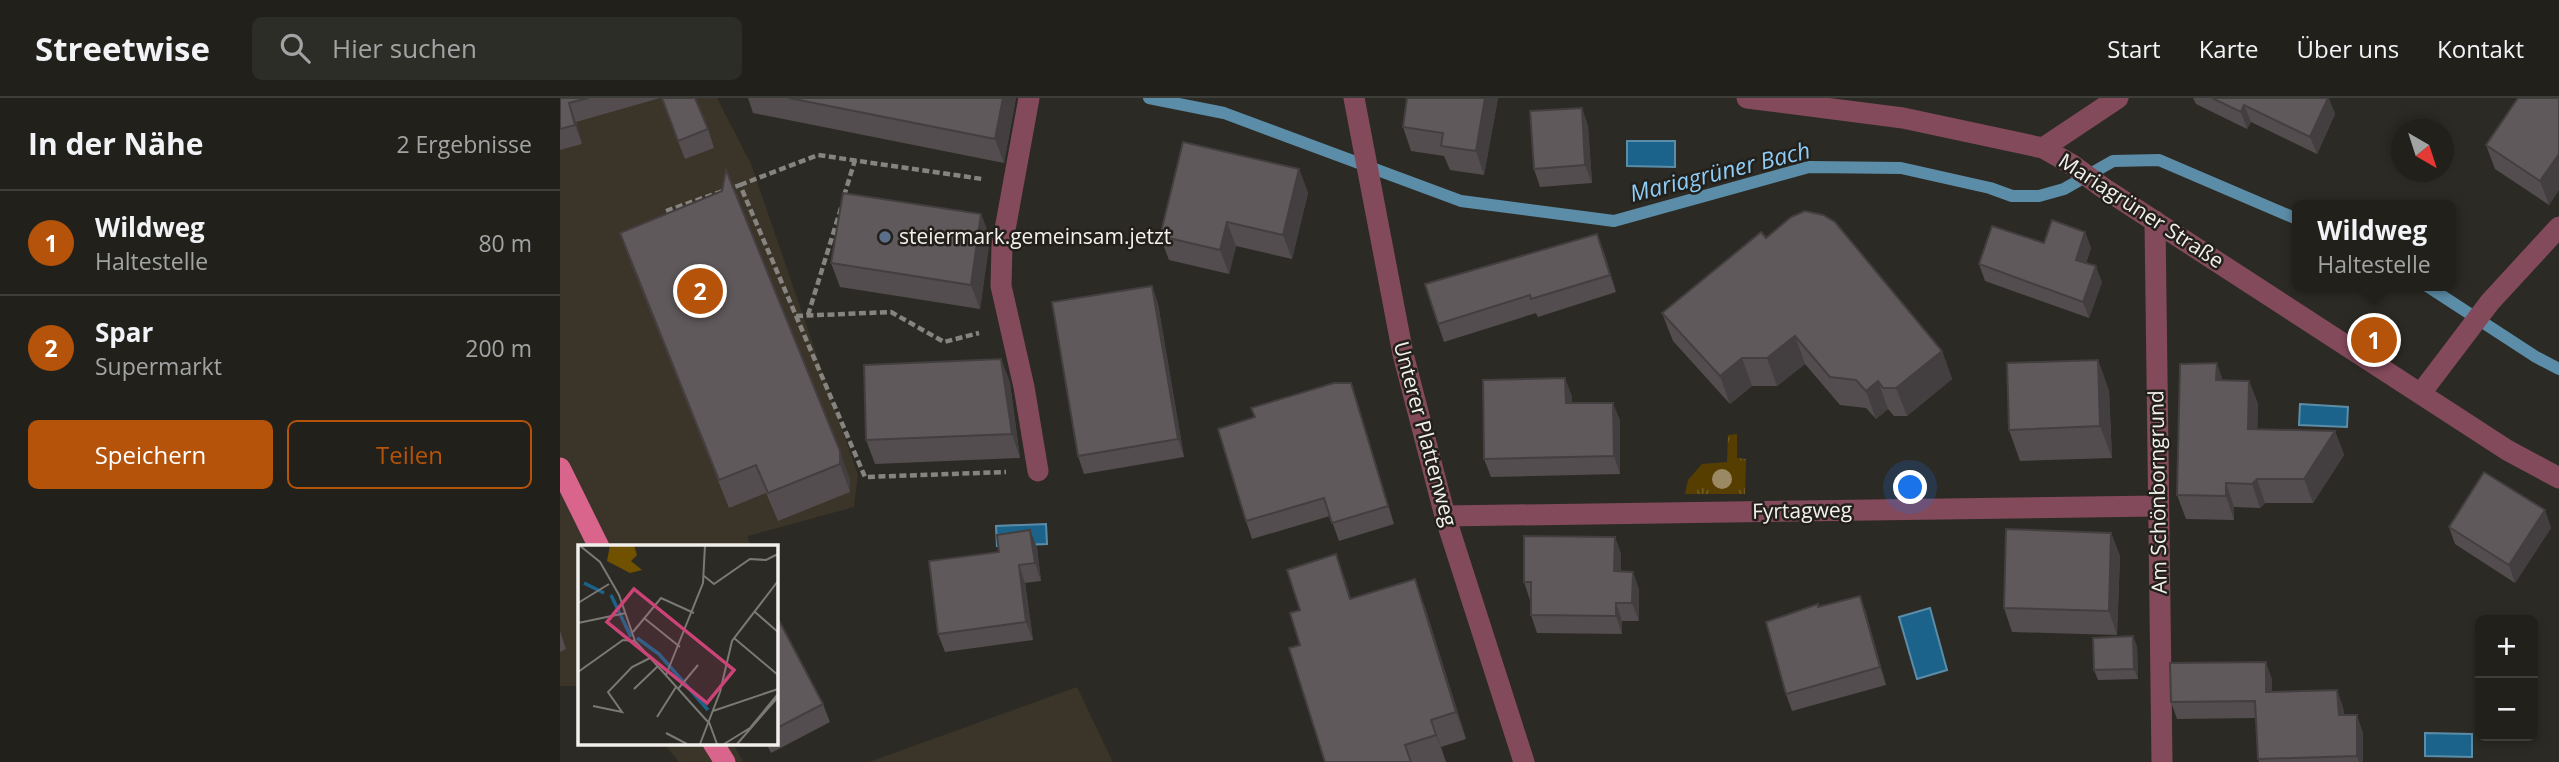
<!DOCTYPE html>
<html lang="de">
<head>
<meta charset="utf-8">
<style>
  body { margin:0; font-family:"Open Sans",sans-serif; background:#2d2d28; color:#f1f3f6 }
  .controls { position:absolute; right:21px; bottom:21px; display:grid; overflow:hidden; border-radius:10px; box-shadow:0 4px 10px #0003 }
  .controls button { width:63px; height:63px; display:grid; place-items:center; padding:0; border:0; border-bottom:2px solid #3e3e3a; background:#21201b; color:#f1f3f6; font:35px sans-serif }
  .compass { position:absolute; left:1831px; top:21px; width:63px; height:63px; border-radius:50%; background:#21201b; box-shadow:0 4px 10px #0003; rotate:141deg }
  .you { position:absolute; left:1351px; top:390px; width:24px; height:24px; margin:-18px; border:5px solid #fff; border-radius:50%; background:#1a73e8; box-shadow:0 0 0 10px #1a73e833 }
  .badge { display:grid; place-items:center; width:46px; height:46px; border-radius:50%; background:#b45309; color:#fff; font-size:23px; font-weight:700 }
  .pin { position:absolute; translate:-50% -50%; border:4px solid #fff; box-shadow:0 2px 7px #0006 }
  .popup { position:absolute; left:1732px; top:102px; width:164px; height:91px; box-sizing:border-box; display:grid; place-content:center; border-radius:10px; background:#21201b; filter:drop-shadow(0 2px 5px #0005); font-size:23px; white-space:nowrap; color:#a2a3a3 }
  .popup b { font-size:26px; color:#f1f3f6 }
  .popup::after { content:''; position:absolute; left:50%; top:100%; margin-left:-14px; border:14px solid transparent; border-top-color:#21201b }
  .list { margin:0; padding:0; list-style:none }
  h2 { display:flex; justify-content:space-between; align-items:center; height:91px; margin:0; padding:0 28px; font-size:30px }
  h2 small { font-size:23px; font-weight:400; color:#a2a3a3 }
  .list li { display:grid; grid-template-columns:46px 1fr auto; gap:21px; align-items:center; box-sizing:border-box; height:105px; padding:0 28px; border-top:2px solid #3e3e3a }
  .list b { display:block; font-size:26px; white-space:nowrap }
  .list p { margin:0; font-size:23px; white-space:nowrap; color:#a2a3a3 }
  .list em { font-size:23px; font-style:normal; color:#a2a3a3 }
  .actions { display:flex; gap:14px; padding:21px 28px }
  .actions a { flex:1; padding:16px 0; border:2px solid #b45309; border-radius:10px; text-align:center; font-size:24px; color:#b45309 }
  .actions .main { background:#b45309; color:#fff }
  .icon { flex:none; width:38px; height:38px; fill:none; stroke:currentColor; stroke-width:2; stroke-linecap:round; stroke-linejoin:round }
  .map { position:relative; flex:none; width:1999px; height:664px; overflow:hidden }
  header { display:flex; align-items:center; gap:42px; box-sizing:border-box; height:98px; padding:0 35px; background:#21201b; border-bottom:2px solid #3e3e3a }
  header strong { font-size:33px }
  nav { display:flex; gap:38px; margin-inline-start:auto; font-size:24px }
  .search { width:490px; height:63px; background:#2d2d28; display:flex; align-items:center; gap:18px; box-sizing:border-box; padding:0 24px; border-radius:10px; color:#a2a3a3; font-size:26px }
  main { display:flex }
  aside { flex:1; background:#21201b }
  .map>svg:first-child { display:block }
</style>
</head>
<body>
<header>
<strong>Streetwise</strong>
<div class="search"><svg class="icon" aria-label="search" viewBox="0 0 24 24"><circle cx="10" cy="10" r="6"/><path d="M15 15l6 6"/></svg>Hier suchen</div>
<nav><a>Start</a><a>Karte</a><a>Über uns</a><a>Kontakt</a></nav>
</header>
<main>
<aside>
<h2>In der Nähe<small>2 Ergebnisse</small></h2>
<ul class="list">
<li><span class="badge">1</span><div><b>Wildweg</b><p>Haltestelle</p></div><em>80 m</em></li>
<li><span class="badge">2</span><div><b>Spar</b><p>Supermarkt</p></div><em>200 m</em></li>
</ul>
<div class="actions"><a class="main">Speichern</a><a>Teilen</a></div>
</aside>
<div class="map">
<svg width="1999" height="664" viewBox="0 0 1999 664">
  <defs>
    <pattern id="grass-tufts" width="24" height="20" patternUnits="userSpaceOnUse" patternTransform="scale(1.75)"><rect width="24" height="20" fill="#563e01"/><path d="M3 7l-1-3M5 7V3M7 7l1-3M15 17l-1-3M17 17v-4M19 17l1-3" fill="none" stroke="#6f5a26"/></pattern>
  </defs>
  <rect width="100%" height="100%" fill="#2c2a24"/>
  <g fill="#3a3429">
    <path d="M0 0H157L191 66 298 377 294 409 188 438 190 449H19V588H0Z"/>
    <path d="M517 589 553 664H309Z"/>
    <path d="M103 645H173L183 664H119Z"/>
  </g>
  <path fill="url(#grass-tufts)" d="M1177 336V360L1186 361 1185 396H1125L1128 382 1142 366 1167 364 1168 337Z"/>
  <g fill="#1b638b" stroke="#5c8da8" stroke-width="2">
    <path d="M1067 43H1115V69L1067 68Z"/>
    <path d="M1740 306 1788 309 1787 329 1739 327Z"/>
    <path d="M486 426 487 446 437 448 436 428Z"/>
    <path d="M1370 510 1387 572 1357 581 1339 519Z"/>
    <path d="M1865 635 1912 636V659L1865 658Z"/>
  </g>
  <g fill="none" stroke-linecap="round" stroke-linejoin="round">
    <g stroke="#5c8da8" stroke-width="12">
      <path d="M589 0 664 15 901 103 1054 123 1249 69 1341 70 1430 90 1452 98H1479L1504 91 1553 63 1599 62 1737 121"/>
      <path d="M1867 188 1976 259 1999 271"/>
    </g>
    <g stroke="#86847f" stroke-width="4.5" stroke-dasharray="7 3.5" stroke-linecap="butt">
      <path d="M180 87 258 57 422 81"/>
      <path d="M284 98 295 62"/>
      <path d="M106 113 180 87 305 379 446 374"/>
      <path d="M248 217 282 107"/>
      <path d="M236 218 331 214 384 244 419 235"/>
    </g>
    <path stroke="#834a5c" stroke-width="21" d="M469 0 442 148 441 188 464 289 478 373"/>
    <g stroke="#834a5c" stroke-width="21">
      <path d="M794 0 843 256 885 418 964 664"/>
      <path d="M1187 0 1343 20 1483 50 1511 66 1542 89 1947 352 1999 380"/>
      <path d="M1483 50 1558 0"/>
      <path d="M1595 123 1602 664"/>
      <path d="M1861 295 1930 204 1999 129"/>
      <path d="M885 418 1598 408"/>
    </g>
    <g stroke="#d9658c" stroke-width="21">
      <path d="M0 370 39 449"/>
      <path d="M153 645 165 664"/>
    </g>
  </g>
  <circle fill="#9b8963" cx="1162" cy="381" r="10"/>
  <g fill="#534d4f">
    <path d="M0 0H100L16 24 22 46 0 52Z"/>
    <path d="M101 0 148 31 154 50 125 61Z"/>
    <path d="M188 0H456L444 65 193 15Z"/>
    <path d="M847 0H938L924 77 890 72 884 58 851 53 843 29Z"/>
    <path d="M1633 0H1768L1775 16 1757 56 1691 24 1687 31 1636 6Z"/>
    <path d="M1999 0V92L1989 107 1935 71 1926 47Z"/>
    <path d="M1022 10 1028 28 1032 85 980 89 974 71Z"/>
    <path d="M739 71 748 95 732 161 676 148 669 176 609 162 600 138Z"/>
    <path d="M162 93 290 381V394L218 423 206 395 169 410 70 163 60 135Z"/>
    <path d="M421 116 430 140 420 211 280 189 271 165Z"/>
    <path d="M1525 134 1531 150 1526 165 1542 184 1529 220 1425 183 1419 166 1484 145Z"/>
    <path d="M1206 140 1382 253 1392 281 1347 318H1334L1328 311 1316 321 1306 310 1280 307 1245 266 1217 288H1192L1170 306 1113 243 1102 215Z"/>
    <path d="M1044 154 1056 194 978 219 976 215 884 244 878 226Z"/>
    <path d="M592 188 598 206 624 359 524 376 518 358Z"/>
    <path d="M441 261 450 285 460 360 315 366 306 342Z"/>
    <path d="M1538 262 1549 293 1552 360 1460 363 1449 332Z"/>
    <path d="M1663 282 1689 283 1698 306 1697 332 1775 333 1784 357 1753 405H1705L1700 410 1674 409V422L1626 421 1617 397Z"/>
    <path d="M1012 298V305L1060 322V376L931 379 924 361Z"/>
    <path d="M797 303 834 426 779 443 770 418 692 441 686 423Z"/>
    <path d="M1985 412 1991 430 1955 485 1895 446 1889 429Z"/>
    <path d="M470 432 477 450 481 483 465 485 473 542 385 554 378 536 439 454Z"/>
    <path d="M1551 435 1560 458 1557 537 1452 534 1444 510Z"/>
    <path d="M1055 439 1061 456V474H1073L1079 492V523H1062V536L977 535 971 517V502H970L964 484Z"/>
    <path d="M776 456 791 501 865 509 906 641 881 649 886 664H765L740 547V512Z"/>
    <path d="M1300 498 1306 515 1326 587 1232 613 1226 596 1259 509Z"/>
    <path d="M215 515 263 606 270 624 211 655 206 645H215Z"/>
    <path d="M0 533 6 551 0 554Z"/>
    <path d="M1577 548 1578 581 1538 582 1534 572Z"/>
    <path d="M1712 581V594L1783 609 1784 617 1803 635V664H1699L1698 661 1696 620 1617 621 1611 604Z"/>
  </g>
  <g fill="#433e40">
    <path d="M443 0H456L444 65 435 41Z"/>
    <path d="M925 0H938L924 77 916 53Z"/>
    <path d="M1768 0H1769L1775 16 1757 56 1750 39Z"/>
    <path d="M9 5 16 24 22 46 15 27Z"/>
    <path d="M1684 7 1691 24 1687 31 1681 14Z"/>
    <path d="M1022 10 1028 28 1032 85 1025 67Z"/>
    <path d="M1999 56V92L1989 107 1980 83Z"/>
    <path d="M739 71 748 95 732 161 723 137Z"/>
    <path d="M421 116 430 140 420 211 411 187Z"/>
    <path d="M667 124 676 148 669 176 660 152Z"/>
    <path d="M1525 134 1531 150 1522 178 1516 162Z"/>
    <path d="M1037 136 1044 154 1056 194 1050 177Z"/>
    <path d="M1536 168 1542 184 1529 220 1523 204Z"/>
    <path d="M592 188 598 206 624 359 618 341Z"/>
    <path d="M1235 238 1245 266 1217 288 1207 260Z"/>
    <path d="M1382 253 1392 281 1347 318 1336 290Z"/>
    <path d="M1182 260 1192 288 1170 306 1160 278Z"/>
    <path d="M441 261 450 285 460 360 452 336Z"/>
    <path d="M1538 262 1549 293 1552 360 1540 328Z"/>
    <path d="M1657 265 1665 289 1656 282Z"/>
    <path d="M1005 280 1012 298V323L1006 305Z"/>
    <path d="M1318 283 1328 311 1316 321 1306 293Z"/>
    <path d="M1689 283 1698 306 1697 355 1688 331Z"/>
    <path d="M791 285 797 303 834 426 828 408Z"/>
    <path d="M1053 305 1060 322V376L1054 358Z"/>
    <path d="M1775 333 1784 357 1753 405 1744 381Z"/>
    <path d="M280 353 290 381V394L280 366Z"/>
    <path d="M1697 381 1705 405 1700 410 1692 386Z"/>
    <path d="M1666 385 1674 409V422L1666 398Z"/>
    <path d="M1985 412 1991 430 1955 485 1949 467Z"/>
    <path d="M470 432 477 450 481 483 475 465Z"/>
    <path d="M1551 435 1560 458 1557 537 1549 513Z"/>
    <path d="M1055 439 1061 456V491L1054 473Z"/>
    <path d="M776 456 786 484 800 529 790 501Z"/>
    <path d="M459 467 465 485 473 542 466 524Z"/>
    <path d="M1073 474 1079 492V523L1072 505Z"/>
    <path d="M855 481 865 509 906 641 896 614Z"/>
    <path d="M1300 498 1306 515 1326 587 1320 569Z"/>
    <path d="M1056 505 1062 523V536L1056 518Z"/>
    <path d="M1573 538 1577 548 1578 581 1574 571Z"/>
    <path d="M1706 564 1712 581V612L1706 594Z"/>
    <path d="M1777 592 1783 609 1785 635 1779 617Z"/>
    <path d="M1797 617 1803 635V664H1799L1797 658Z"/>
    <path d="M871 622 881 649 886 664 876 637Z"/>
  </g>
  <g fill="#60595c" stroke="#433e40" stroke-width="2">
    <path d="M0 0H28L9 5 15 27 0 31Z"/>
    <path d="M102 0H135L148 31 118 43Z"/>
    <path d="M229 0H443L435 41Z"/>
    <path d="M847 0H925L916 53 881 48 883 35 843 29Z"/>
    <path d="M1652 0H1768L1750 39 1684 7 1681 14Z"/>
    <path d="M1958 0H1999V56L1980 83 1926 47Z"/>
    <path d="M1022 10 1025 67 974 71 970 13Z"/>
    <path d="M623 44 739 71 723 137 667 124 660 152 600 138Z"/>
    <path d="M166 72 280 353V366L208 395 196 367 159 382 60 135 162 93Z"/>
    <path d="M283 95 421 116 411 187 271 165Z"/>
    <path d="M1245 113 1263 117 1275 124 1382 253 1336 290H1323L1318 283 1306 293 1296 282 1270 279 1235 238 1207 260H1182L1160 278 1102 215 1201 134 1206 140 1231 119Z"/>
    <path d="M1492 122 1525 134 1516 162 1536 168 1523 204 1419 166 1432 128 1484 145Z"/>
    <path d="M1037 136 1050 177 971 201 970 197 878 226 865 186Z"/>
    <path d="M592 188 618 341 518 358 492 204Z"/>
    <path d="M441 261 452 336 306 342 304 267Z"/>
    <path d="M1538 262 1540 328 1449 332 1447 265Z"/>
    <path d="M1657 265 1656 282 1689 283 1688 331 1775 333 1744 381H1697L1692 386 1666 385V398L1617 397 1620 266Z"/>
    <path d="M1005 280 1006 305H1053L1054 358 924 361 923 282Z"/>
    <path d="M774 285H791L828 408 772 425 764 400 686 423 658 331 695 319 691 310Z"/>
    <path d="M1924 374 1985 412 1949 467 1889 429Z"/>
    <path d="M1446 431 1551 435 1549 513 1444 510Z"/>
    <path d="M470 432 475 465 459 467 466 524 378 536 369 463 439 454 437 437Z"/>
    <path d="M964 438 1055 439 1054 473 1073 474 1072 505H1056V518L971 517V484H964Z"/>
    <path d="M776 456 790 501 855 481 896 614 871 622 876 637 845 647 851 664H765L729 550 740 547 730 515 740 512 727 472Z"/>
    <path d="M1300 498 1320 569 1226 596 1206 524 1258 506V509Z"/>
    <path d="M215 515 263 606 215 631Z"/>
    <path d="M1573 538 1574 571 1534 572 1533 540Z"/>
    <path d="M1706 564V594L1777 592 1779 617H1797V658L1698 661 1695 603 1611 604 1610 565Z"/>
  </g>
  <circle fill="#5c6f8a" stroke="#23201b" stroke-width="2.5" cx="325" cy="139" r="7"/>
  <g text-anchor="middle" stroke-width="5" stroke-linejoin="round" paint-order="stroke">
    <g font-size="21" fill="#f2f0ec" stroke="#23201b">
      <text transform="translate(1581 113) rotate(33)" y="7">Mariagrüner Straße</text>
      <text transform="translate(865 336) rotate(75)" y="7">Unterer Plattenweg</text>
      <text transform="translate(1598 394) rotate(-91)" y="7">Am Schönborngrund</text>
      <text transform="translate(1242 413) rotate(-1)" y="7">Fyrtagweg</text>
    </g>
    <g font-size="21" fill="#f2f0ec" stroke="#23201b" text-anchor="start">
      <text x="339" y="146">steiermark.gemeinsam.jetzt</text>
    </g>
    <g font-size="23" font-style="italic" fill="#8dcdf7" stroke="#23201b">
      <text transform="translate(1160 74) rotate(-14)" y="8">Mariagrüner Bach</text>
    </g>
  </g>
  <g transform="translate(18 447)">
    <rect width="200" height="200" fill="#2c2a24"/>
    <path d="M32 0H56L59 10 53 16 64 25 52 28 29 16Z" fill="#6f5100"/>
    <path fill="none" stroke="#1b638b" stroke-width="3.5" d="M6 38 26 48M33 50 53 92M59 93 81 109 130 165"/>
    <path fill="none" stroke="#7b7974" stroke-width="2" d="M1 0 22 17 41 50 57 96 130 177M126 31 136 39 172 14 188 15 200 9M0 58 31 39M177 67 200 87M66 73 102 102M0 78 48 68M55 87 83 53 116 68M156 93 200 130M0 127 45 95 57 96M88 130 125 38 127 0M56 144 80 121M100 144 120 120M15 161 44 167 30 147 54 122 72 113M135 166 200 144M79 172 98 142M131 177 139 199M88 188 109 199M122 199 142 147 154 96 200 36M146 199 172 183 200 149M159 199 200 152"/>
    <path fill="#cc4378" fill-opacity="0.15" stroke="#cc4378" stroke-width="3.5" d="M56 44 156 125 129 158 29 77Z"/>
    <rect width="200" height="200" fill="none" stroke="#f2f0ec" stroke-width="3.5"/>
  </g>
</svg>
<div class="controls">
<button>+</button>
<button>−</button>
</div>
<svg class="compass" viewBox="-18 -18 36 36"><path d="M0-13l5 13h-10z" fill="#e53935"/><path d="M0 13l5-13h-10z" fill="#a2a3a3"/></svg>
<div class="you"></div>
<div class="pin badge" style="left:1814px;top:242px">1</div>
<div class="popup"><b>Wildweg</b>Haltestelle</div>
<div class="pin badge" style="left:140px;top:193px">2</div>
</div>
</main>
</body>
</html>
